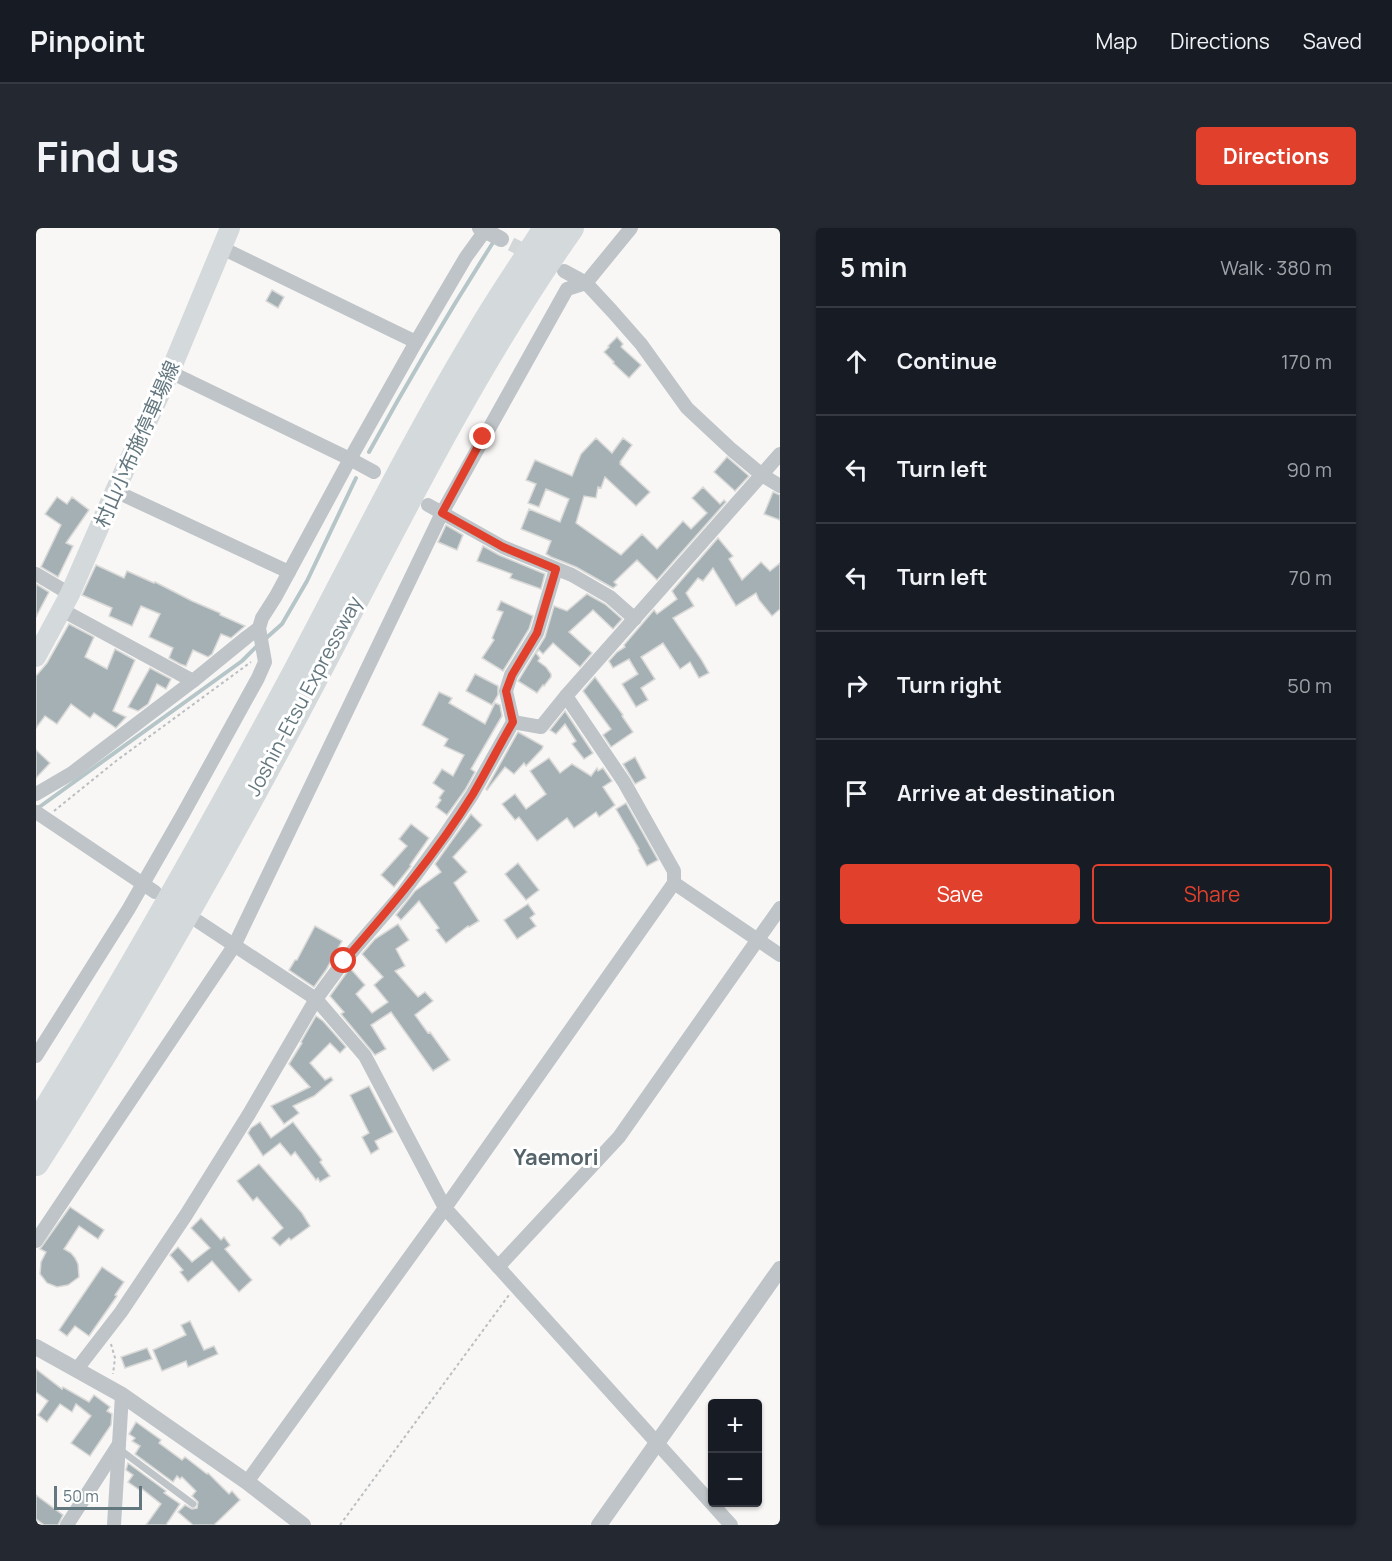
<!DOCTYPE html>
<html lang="en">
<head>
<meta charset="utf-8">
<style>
  body { margin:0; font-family:Manrope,"Noto Sans JP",sans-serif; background:#242831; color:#f1f3f6 }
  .controls { position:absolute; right:18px; bottom:18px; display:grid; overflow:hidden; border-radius:6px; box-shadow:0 2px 4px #0004 }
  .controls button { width:54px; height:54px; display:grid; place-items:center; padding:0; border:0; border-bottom:2px solid #363941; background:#171b24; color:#f1f3f6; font:30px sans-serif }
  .scale { position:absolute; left:18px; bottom:15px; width:88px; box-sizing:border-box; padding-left:6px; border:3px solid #63777f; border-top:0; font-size:16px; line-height:21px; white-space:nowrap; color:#63777f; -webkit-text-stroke:4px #fff; paint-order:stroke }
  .stop { position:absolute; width:18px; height:18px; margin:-14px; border:4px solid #e1402c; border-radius:50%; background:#fff }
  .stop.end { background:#e1402c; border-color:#fff; box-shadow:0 2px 6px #0008 }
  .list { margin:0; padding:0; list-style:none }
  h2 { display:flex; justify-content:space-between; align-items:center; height:78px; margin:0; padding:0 24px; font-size:26px }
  h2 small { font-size:20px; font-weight:400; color:#9ea1a6 }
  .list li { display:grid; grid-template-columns:39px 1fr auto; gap:18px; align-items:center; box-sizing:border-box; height:108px; padding:0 24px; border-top:2px solid #363941 }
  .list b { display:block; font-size:22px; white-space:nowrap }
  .list em { font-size:20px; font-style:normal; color:#9ea1a6 }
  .actions { display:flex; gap:12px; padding:18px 24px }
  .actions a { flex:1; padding:14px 0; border:2px solid #e1402c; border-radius:6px; text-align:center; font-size:21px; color:#e1402c }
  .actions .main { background:#e1402c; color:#fff }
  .icon { flex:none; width:33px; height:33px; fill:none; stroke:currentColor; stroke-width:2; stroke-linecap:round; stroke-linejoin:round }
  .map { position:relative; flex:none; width:744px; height:1297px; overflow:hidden; border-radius:6px }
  header { display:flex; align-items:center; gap:36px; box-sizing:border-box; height:84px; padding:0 30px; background:#171b24; border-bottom:2px solid #363941 }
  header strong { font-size:28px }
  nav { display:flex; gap:33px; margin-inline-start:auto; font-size:21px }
  .intro { display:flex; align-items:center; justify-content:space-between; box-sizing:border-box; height:144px; padding:0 36px }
  h1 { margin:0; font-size:42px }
  .button { padding:15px 27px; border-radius:6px; background:#e1402c; color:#fff; font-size:21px; font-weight:700 }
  main { display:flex; gap:36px; padding:0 36px }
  aside { flex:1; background:#171b24; border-radius:6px; box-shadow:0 2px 4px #0004 }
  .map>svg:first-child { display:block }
</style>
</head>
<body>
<header>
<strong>Pinpoint</strong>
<nav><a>Map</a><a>Directions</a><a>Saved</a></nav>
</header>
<div class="intro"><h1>Find us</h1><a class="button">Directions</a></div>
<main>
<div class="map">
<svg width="744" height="1297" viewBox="0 0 744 1297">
  <rect width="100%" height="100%" fill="#f8f7f5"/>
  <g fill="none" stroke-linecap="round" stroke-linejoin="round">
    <g stroke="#b6c5c7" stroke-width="4">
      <path d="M333 224C372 153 414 82 458 13"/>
      <path d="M228 412 246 396 271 353 320 250"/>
      <path d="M2 580 206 433 222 417"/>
    </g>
  </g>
  <g fill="#a5b0b4" stroke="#d9d9d7" stroke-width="1.5">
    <path d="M236 62 248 69 242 80 230 73Z"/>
    <path d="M581 109 587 116 585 119 605 137 593 150 577 135 578 134 568 124 573 119 572 118Z"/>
    <path d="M560 210 576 225 587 210 596 217 584 234 585 235 584 236 614 264 600 278 569 249 565 260 562 259 560 270 548 268 540 295 585 327 606 306 621 321 647 293 655 301 671 285 656 270 667 259 684 276 688 272 690 274 621 352 601 332 578 354 581 357 577 360 540 339 515 329 510 326 515 313 485 301 493 281 524 294 533 271 510 261 503 279 492 275 500 256 490 252 499 232 536 248 545 226Z"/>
    <path d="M691 229 713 248 699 263 678 244Z"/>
    <path d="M737 264 744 267V292L728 286Z"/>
    <path d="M21 269 31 276 36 269 53 282 30 315 37 318 22 349 5 339 25 297 9 286Z"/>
    <path d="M410 297 427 307 421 322 402 314Z"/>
    <path d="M682 310 697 328 693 331 706 352 725 334 734 343 744 335V381L736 388 723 372 720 365 700 378 677 340 667 353 662 350 650 365 658 378 637 390 665 431 673 445 663 450 654 434 644 441 627 415 605 429 619 451 605 460 612 472 600 479 586 456 602 446 593 431 577 440 573 433 581 424 589 419 588 417 618 382 621 386 641 371 636 363Z"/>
    <path d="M447 318 463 327 509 346 505 361 474 350 476 346 441 333Z"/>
    <path d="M60 337 88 350 91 343 118 355 119 354 156 373 184 385V387L209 398 195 410 185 406 176 426 172 429 157 422 150 438 144 436 133 430 137 420 113 409 124 386 105 378 96 398 73 388 76 380 46 367Z"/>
    <path d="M0 356 13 364 0 389Z"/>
    <path d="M551 366 569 376 586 391 577 401 557 382 533 404 556 425 544 439 517 415 507 426 503 422 500 425 504 430 502 433 510 439 515 446V449L508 458 507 457 501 465 482 453 509 409 518 378 531 383Z"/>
    <path d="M465 373 497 388 493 401 467 443 446 430 458 412 456 410 467 384 461 382Z"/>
    <path d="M33 396 58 409 49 429 71 441 79 421 99 432 77 483 90 489 80 500 58 485 54 490 35 476 21 496 9 488 0 500V448L11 435Z"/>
    <path d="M114 440 135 451 130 461 121 456 112 476 102 483 92 479Z"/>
    <path d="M439 446 462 458V467L456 477 430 463Z"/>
    <path d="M559 449 587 487 586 488 597 504 575 519 567 507 575 501 547 463Z"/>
    <path d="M403 464 416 470 413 475 449 496 459 475 464 477 466 488 435 541 439 544 429 562 411 587 400 579 405 572 403 570 408 563 397 555 406 541 417 548 428 527 408 518 412 511 386 497Z"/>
    <path d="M529 483 557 525 548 531 536 516 540 513 529 496 520 506 514 502Z"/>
    <path d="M482 504 507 518 506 521 490 538 488 535 478 546 469 539 451 562 450 561Z"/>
    <path d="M0 522 14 535 0 550Z"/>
    <path d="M599 529 610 550 599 556 587 536Z"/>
    <path d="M513 530 524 545 536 536 555 548 561 540 562 543 567 540 576 553 567 559 579 577 563 589 560 584 538 600 531 590 501 613 483 589 479 592 466 576 479 566 490 581 510 566 494 543Z"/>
    <path d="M590 575 622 632 611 638 602 622 603 621 580 581Z"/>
    <path d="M435 586 446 597 417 629 431 644 418 655 443 693 433 699 432 698 410 715 400 702 403 700 383 673 365 692 360 687 379 663 405 644 399 636Z"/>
    <path d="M375 596 393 610 374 637 375 638 358 659 345 647 371 618 363 611Z"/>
    <path d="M482 635 503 662 490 672 469 646Z"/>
    <path d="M492 676 499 686 494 690 500 698 481 711 468 692Z"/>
    <path d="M362 696 373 712 360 721 369 738 359 743 382 769 389 764 397 773 379 787 392 805 394 804 414 832 397 843 355 784 335 797 350 821 339 827 305 786 308 784 294 768 314 740 329 757 320 766 336 785 352 774 338 757 347 749 326 726 339 711Z"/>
    <path d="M279 698 306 713 290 742 278 759 253 742 259 732H261Z"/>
    <path d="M280 788 287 793 310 819 304 825 294 815 274 835 289 852 295 849 297 852 278 868 257 878 263 885 248 896 235 878 274 859 253 836 266 815 265 814Z"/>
    <path d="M333 858 357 904 339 913 343 921 335 926 326 909 333 905 314 867Z"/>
    <path d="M224 894 235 910 257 894 286 932 284 934 294 948 284 954 282 950 280 952 259 924 255 928 244 915 227 928 212 905 215 900Z"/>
    <path d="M223 936 266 985 274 998 255 1012 253 1010 244 1018 236 1010 247 1000 221 969 217 973 201 953Z"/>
    <path d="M34 979 68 1002 62 1011 43 998 28 1021 35 1025 39 1030 42 1036 43 1049 32 1057 21 1059 11 1055 4 1046 5 1034 10 1024 4 1021Z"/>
    <path d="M165 990 185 1012 188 1009 194 1017 189 1021 216 1052 203 1064 176 1033 152 1054 144 1044 147 1042 134 1027 142 1019 156 1034 174 1020 155 1000Z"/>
    <path d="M66 1039 88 1054 79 1067 81 1068 53 1108 39 1098 31 1108 23 1102Z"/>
    <path d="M154 1093 168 1122 178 1118 182 1126 152 1139 150 1133 126 1143 117 1122 150 1107 145 1097Z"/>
    <path d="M111 1120 116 1131 89 1140 85 1129Z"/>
    <path d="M0 1141 26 1161 27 1159 53 1174 58 1167 74 1179 71 1183 76 1186 75 1197 54 1228 35 1215 55 1188 40 1176 36 1184 24 1176 11 1194 2 1187 12 1173 0 1164Z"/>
    <path d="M100 1194 125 1212 123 1215 146 1232 149 1229 171 1246 172 1245 193 1266 196 1263 204 1272 178 1297H157L142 1284 149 1277 156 1281 161 1280 162 1274 156 1268 160 1263 146 1249 144 1251 141 1248 137 1254 99 1226 104 1218 96 1213 99 1210 93 1206Z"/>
    <path d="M92 1235 130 1263 128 1265 144 1276 130 1297H110L125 1276 106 1261 105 1263 92 1254 97 1247 90 1242Z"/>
    <path d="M0 1267 27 1287 22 1297H8L0 1291Z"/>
  </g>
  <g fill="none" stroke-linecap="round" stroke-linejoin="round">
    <path stroke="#d3d7d8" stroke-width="14" stroke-dasharray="14 7" stroke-linecap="butt" d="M475 16 497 27"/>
    <g stroke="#bbbec0" stroke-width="2" stroke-dasharray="3 3" stroke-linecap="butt">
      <path d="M18 583 80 533 215 434"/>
      <path d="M75 1116 79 1130 77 1146"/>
      <path d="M304 1297 473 1067"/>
    </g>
    <path stroke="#bec4c7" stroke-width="7" d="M83 1221 157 1276"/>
    <g stroke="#bec4c7" stroke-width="14">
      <path d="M186 20 380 114"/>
      <path d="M528 43 550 55 576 83 605 116 651 180 696 222 726 247 744 258"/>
      <path d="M134 144 314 231 338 244"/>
      <path d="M79 263 253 344"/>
      <path d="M392 277 467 319 536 347 574 369 599 391"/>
      <path d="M0 346 34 366"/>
      <path d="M26 382 157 453"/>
      <path d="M477 494 470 463 475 447 501 405 520 341"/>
      <path d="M0 566 36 545 157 453 211 409 223 400"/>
      <path d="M0 584 119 664"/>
      <path d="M638 655 744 727"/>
      <path d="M163 694 280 771 329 828 409 980 695 1297"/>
      <path d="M0 828 92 682 147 586 222 450 229 434 223 400 226 390 240 368 314 231 380 114 430 29 451 0"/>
      <path d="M0 1013 198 718 406 285 531 61 550 55 595 0"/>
      <path d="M462 1039 583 909 744 680"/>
      <path d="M41 1141 85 1084 150 987 213 886 280 771 308 733 366 666 409 607 436 567 477 494 505 499 530 468 744 226"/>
      <path d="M211 1254 409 980 638 655V643L588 554 530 468"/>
      <path d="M31 1297 83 1216"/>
      <path d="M78 1297 86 1167"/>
    </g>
    <g stroke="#bec4c7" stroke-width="16">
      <path d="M444 0 465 11"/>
      <path d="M0 1119 86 1167 211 1254 267 1297"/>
      <path d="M563 1297 744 1041"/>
    </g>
    <path stroke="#d4d9db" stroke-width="20" d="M0 429 34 366 79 263 134 144 194 0"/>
    <g stroke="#d4d9db" stroke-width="26">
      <path d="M0 898C91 751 176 600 258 447 319 332 376 216 443 105 464 69 488 35 510 0"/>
      <path d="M0 935C99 781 190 619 276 456 357 302 434 143 535 0"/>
    </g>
  </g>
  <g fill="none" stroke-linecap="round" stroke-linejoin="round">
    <path stroke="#e1402c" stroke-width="8" d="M308 733C354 680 400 626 437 566 451 542 463 518 477 494L470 463 476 447 501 405 520 341 467 319 406 285 447 209"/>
  </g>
  <g text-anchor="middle" stroke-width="6" stroke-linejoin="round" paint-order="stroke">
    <g font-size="20" fill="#63777f" stroke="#fff">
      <text transform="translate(101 216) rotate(-66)" y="7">村山小布施停車場線</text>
      <text transform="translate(268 468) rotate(-62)" y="7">Joshin-Etsu Expressway</text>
    </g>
    <g font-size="22" font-weight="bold" fill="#55646b" stroke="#fff">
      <text x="520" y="937">Yaemori</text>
    </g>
  </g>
</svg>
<div class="controls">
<button>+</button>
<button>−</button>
</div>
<div class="scale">50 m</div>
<div class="stop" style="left:308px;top:733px"></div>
<div class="stop end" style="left:447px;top:209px"></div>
</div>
<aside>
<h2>5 min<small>Walk · 380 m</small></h2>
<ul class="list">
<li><svg class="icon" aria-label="ahead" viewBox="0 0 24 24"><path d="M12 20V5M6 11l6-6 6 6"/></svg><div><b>Continue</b></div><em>170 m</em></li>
<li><svg class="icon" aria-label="left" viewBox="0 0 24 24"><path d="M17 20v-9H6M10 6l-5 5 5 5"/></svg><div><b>Turn left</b></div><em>90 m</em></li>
<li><svg class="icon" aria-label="left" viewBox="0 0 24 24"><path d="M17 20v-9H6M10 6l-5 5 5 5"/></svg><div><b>Turn left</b></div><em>70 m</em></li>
<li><svg class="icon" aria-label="right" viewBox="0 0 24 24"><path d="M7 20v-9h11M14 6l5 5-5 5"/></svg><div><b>Turn right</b></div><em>50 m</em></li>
<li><svg class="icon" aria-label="arrive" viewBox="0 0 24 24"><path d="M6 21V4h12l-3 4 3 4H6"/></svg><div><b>Arrive at destination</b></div></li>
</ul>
<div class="actions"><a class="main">Save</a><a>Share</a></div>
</aside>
</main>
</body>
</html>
